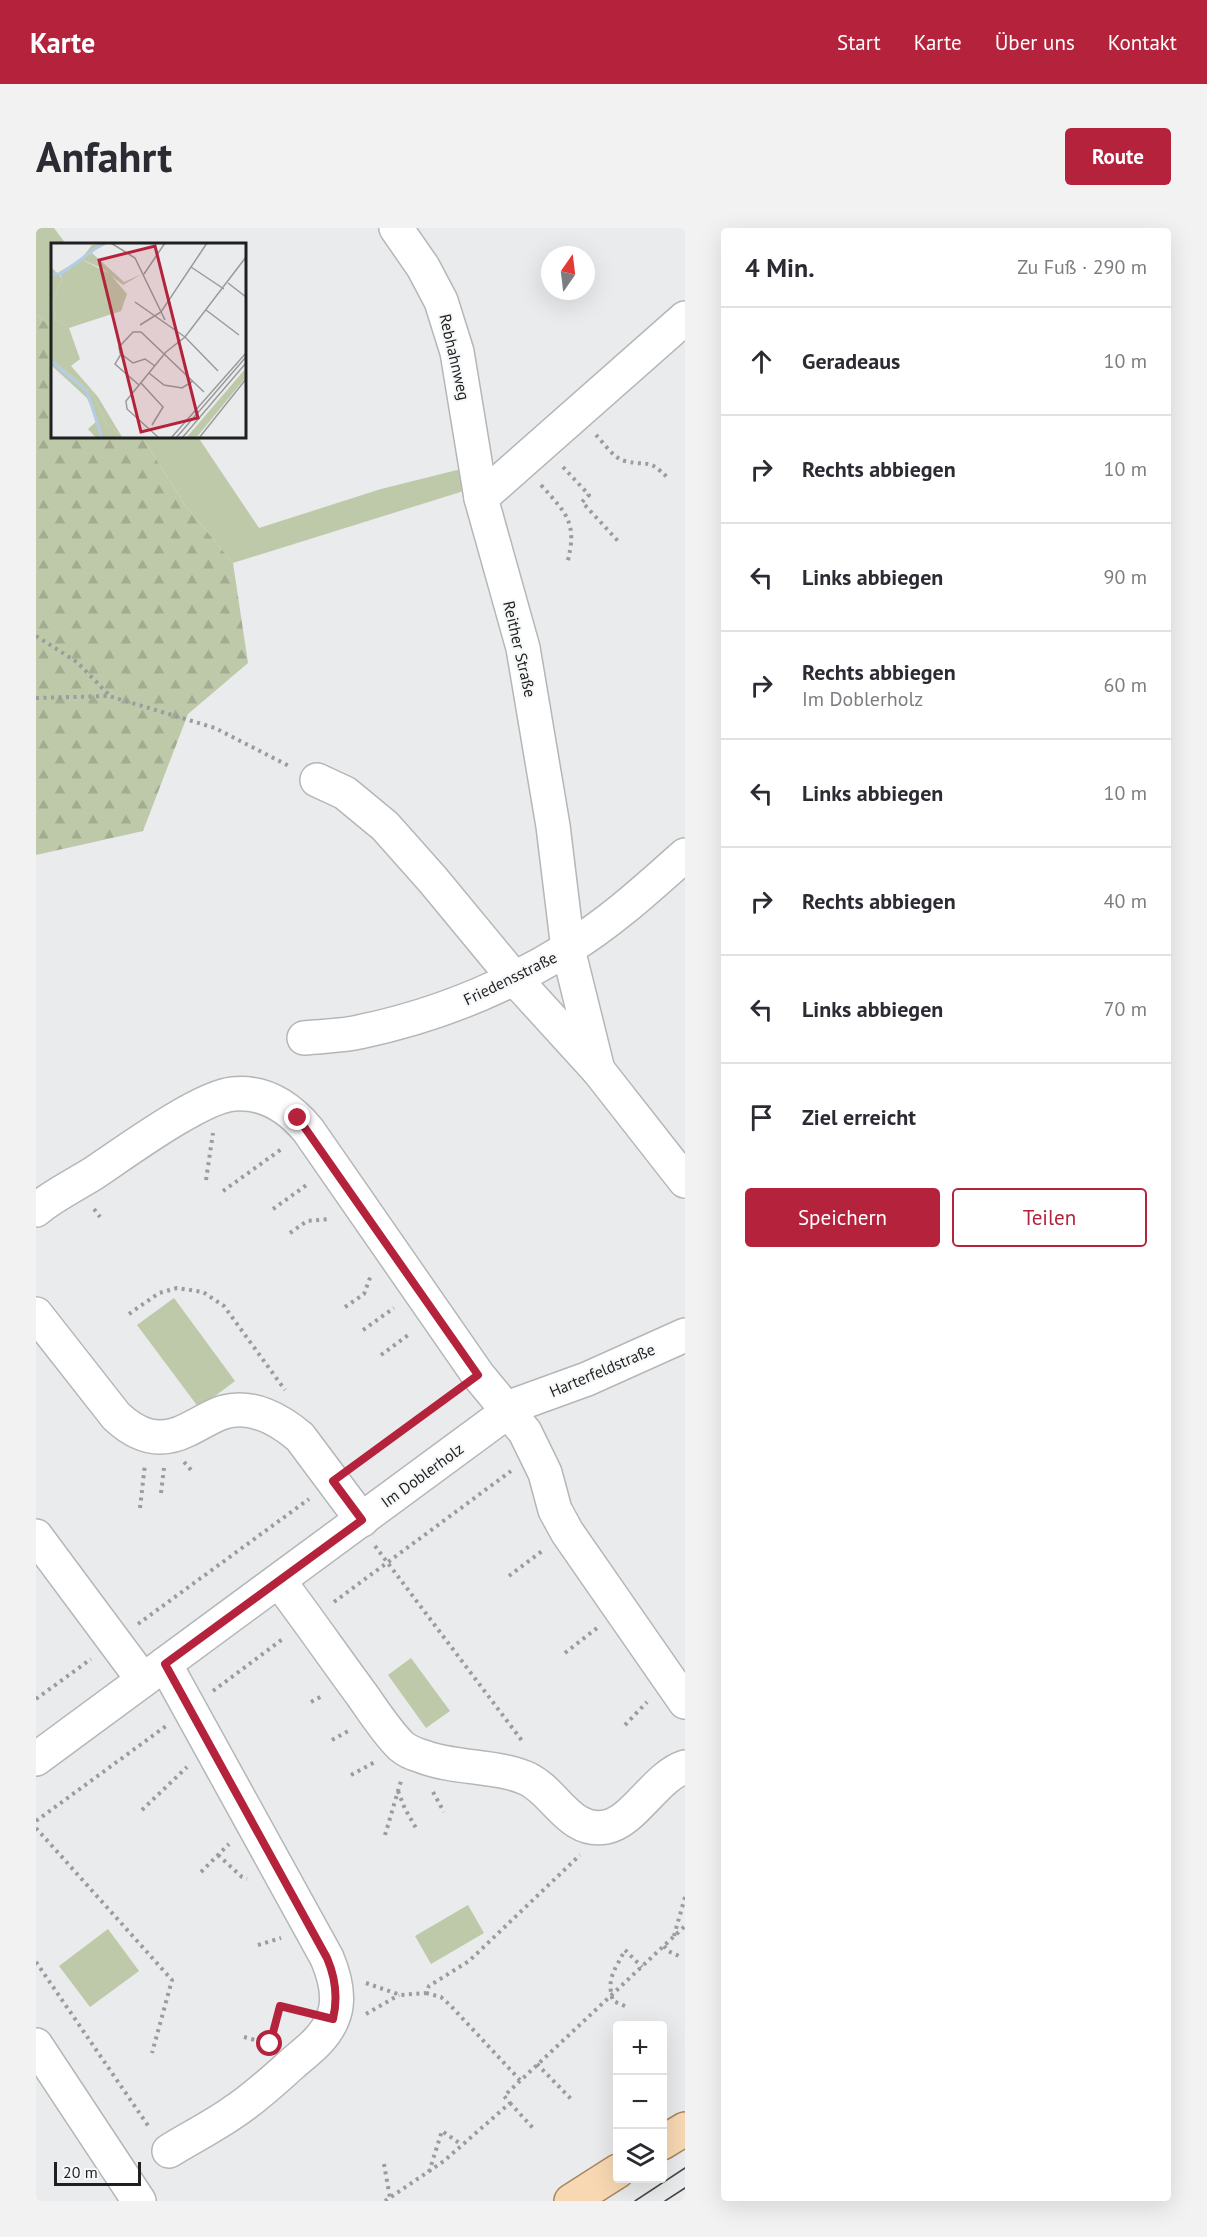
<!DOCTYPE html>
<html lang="de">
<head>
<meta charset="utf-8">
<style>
  body { margin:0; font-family:"PT Sans",sans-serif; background:#f2f2f3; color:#2b2b33 }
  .controls { position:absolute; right:18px; bottom:18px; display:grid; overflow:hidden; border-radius:6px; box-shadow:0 6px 24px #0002 }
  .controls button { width:54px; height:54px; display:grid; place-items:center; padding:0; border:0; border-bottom:2px solid #e1e1e2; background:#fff; color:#2b2b33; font:30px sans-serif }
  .compass { position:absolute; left:505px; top:18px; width:54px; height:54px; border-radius:50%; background:#fff; box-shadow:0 6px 24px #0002; rotate:14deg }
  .scale { position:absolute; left:18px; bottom:15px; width:87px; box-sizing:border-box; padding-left:6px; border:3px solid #1f2020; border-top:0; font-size:16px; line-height:21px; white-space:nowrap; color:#1f2020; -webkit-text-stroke:4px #f7f8f9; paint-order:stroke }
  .stop { position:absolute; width:18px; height:18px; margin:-14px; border:4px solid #b5223c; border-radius:50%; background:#fff }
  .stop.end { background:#b5223c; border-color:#fff; box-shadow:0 2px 6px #0008 }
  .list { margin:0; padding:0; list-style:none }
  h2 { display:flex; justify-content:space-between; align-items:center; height:78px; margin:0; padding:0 24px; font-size:26px }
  h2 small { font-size:20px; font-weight:400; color:#7c7c81 }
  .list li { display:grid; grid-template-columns:39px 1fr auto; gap:18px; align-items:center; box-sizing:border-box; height:108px; padding:0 24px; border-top:2px solid #e1e1e2 }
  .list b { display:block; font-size:22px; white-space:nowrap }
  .list p { margin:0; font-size:20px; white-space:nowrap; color:#7c7c81 }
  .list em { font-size:20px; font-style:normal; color:#7c7c81 }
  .actions { display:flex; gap:12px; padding:18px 24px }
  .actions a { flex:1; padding:14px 0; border:2px solid #b5223c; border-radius:6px; text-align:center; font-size:21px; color:#b5223c }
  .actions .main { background:#b5223c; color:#fff }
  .icon { flex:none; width:33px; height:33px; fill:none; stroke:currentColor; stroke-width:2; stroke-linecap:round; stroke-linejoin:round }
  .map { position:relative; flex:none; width:649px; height:1973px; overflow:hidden; border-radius:6px }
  header { display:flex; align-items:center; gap:36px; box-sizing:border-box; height:84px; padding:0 30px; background:#b5223c; color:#fff }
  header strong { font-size:28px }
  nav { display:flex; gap:33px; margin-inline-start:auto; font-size:21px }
  .intro { display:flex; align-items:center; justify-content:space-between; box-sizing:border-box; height:144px; padding:0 36px }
  h1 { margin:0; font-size:42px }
  .button { padding:15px 27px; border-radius:6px; background:#b5223c; color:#fff; font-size:21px; font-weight:700 }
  main { display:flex; gap:36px; padding:0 36px }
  aside { flex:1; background:#fff; border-radius:6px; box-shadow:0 6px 24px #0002 }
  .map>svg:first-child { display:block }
</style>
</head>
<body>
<header>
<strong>Karte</strong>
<nav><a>Start</a><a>Karte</a><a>Über uns</a><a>Kontakt</a></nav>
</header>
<div class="intro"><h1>Anfahrt</h1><a class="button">Route</a></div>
<main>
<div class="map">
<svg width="649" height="1973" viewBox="0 0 649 1973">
  <defs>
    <pattern id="forest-firs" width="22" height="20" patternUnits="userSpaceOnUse" patternTransform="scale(1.5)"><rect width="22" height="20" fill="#bec9a9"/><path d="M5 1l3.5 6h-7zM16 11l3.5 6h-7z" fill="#a3ac91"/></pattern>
  </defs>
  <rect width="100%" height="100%" fill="#eaebec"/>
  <g fill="#bec9a9">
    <path d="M0 0H18L30 16H16V99L0 87Z"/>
    <path d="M106 209H162L223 300 345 261 429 240 431 262 197 335 149 277Z"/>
    <path d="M138 1070 199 1153 163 1180 101 1097Z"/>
    <path d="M375 1430 414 1483 390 1500 352 1447Z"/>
    <path d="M432 1677 448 1705 395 1736 379 1708Z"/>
    <path d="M72 1701 103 1743 54 1779 23 1738Z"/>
  </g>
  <path fill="url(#forest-firs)" d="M0 87 16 99V208L106 209 149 277 197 335 212 435 152 486 107 603 0 627Z"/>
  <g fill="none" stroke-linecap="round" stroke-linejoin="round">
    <defs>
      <g id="minor">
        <path d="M360 0 387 39 405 73 421 124 445 270 487 420 517 598 532 721 562 842"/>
        <path d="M445 270 649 90"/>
        <path d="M281 552 309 565 349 598 397 652 478 750 562 842 649 953"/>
        <path d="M268 810C286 808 306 808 323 804 396 789 468 760 531 721 574 695 612 660 649 627"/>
        <path d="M0 982C16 968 39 957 58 945 88 925 164 869 197 866 228 863 252 878 272 902L442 1147 489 1204 509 1245 519 1282 531 1304 649 1474"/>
        <path d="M0 1086 80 1188C101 1208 123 1216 151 1202 164 1196 175 1188 188 1184 216 1176 244 1192 264 1209L326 1292"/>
        <path d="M0 1308 107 1452"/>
        <path d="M243 1353C271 1390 298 1429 326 1467 338 1484 350 1503 365 1518 371 1523 378 1526 385 1528 418 1541 462 1537 492 1551 520 1565 534 1606 570 1599 598 1594 620 1548 649 1539"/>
        <path d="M129 1436 291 1730C299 1749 305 1773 296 1792 288 1811 271 1823 256 1836 237 1853 218 1871 196 1885 176 1899 154 1910 133 1923"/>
        <path d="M0 1531 482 1176 551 1151 649 1107"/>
        <path d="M0 1817 103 1973"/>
      </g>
      <g id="major">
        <path d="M626 1915 649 1901"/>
        <path d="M535 1973 582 1943"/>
      </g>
    </defs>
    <use href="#minor" stroke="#b5b6b7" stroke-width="36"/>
    <use href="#major" stroke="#a8875e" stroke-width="36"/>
    <g stroke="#9b9c9d" stroke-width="4" stroke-dasharray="3 4.5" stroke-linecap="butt">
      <path d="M560 207C568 215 578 231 589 233 614 239 611 229 633 251"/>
      <path d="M527 239 553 267 546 274 582 313"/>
      <path d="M505 257C531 286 542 295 531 336"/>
      <path d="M0 408 41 434 73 467"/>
      <path d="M0 470 73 468 179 500 255 539"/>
      <path d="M170 952 177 905"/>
      <path d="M187 963 247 920"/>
      <path d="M58 981 64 989"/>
      <path d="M237 981 272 956"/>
      <path d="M254 1005 271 993 295 991"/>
      <path d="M309 1079 328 1066 335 1047"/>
      <path d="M93 1086 123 1065 141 1060 167 1064 188 1078 249 1162"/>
      <path d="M327 1102 358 1080"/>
      <path d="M345 1127 375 1105"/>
      <path d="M148 1234 156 1243"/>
      <path d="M322 1235 418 1165"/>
      <path d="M125 1265 128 1240"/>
      <path d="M104 1280 109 1236"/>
      <path d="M339 1318 487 1514"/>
      <path d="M473 1348 506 1323"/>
      <path d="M298 1374 475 1243"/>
      <path d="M102 1396 273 1271"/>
      <path d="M529 1425 561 1400"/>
      <path d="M177 1463 248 1410"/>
      <path d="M0 1471 55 1431"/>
      <path d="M275 1474 288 1467"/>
      <path d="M589 1497 611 1474"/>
      <path d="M296 1512 314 1502"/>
      <path d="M315 1547 339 1534"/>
      <path d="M362 1563 369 1581 380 1600"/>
      <path d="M397 1564 408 1584"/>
      <path d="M106 1582 151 1539"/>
      <path d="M0 1593 130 1498"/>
      <path d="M0 1600 136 1752 116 1825"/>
      <path d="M349 1607 365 1553"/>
      <path d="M182 1627 206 1649 211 1651"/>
      <path d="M165 1644 193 1616"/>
      <path d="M638 1708 649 1669"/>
      <path d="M222 1717 245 1710"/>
      <path d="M628 1718 632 1723 643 1728"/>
      <path d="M0 1734 113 1899"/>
      <path d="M330 1755 364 1767 390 1765 393 1758 433 1733 544 1627"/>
      <path d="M390 1765 405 1769 414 1777 484 1852"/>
      <path d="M589 1778 577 1773C570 1750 579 1742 589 1722L606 1739"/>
      <path d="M330 1786 363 1767"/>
      <path d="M208 1809 234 1816"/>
      <path d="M235 1812 244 1778 266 1784"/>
      <path d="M501 1836 537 1873"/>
      <path d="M474 1875 497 1900"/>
      <path d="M348 1936 354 1970"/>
      <path d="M393 1944 406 1903 426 1917"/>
      <path d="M349 1973 408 1933 474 1875 468 1868 649 1698"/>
    </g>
    <use href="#minor" stroke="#fff" stroke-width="33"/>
    <use href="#major" stroke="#f7d8b3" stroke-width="33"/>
    <g stroke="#464747" stroke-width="1.5">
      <path d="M599 1973 649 1940"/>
      <path d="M629 1973 649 1960"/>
    </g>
  </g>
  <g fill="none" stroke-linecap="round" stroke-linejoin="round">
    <path stroke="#b5223c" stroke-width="8" d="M234 1816 244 1778 297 1791C302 1770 300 1751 291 1730L129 1436 326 1292 297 1253 442 1147 262 890"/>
  </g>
  <g text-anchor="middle" stroke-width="4.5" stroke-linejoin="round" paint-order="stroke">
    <g font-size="16" fill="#1f2020" stroke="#f7f8f9">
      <text transform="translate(419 129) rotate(77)" y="6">Rebhahnweg</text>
      <text transform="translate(484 421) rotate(77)" y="6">Reither Straße</text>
      <text transform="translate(474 750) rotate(-26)" y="6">Friedensstraße</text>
      <text transform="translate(566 1142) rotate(-23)" y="6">Harterfeldstraße</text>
      <text transform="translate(386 1247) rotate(-36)" y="6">Im Doblerholz</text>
    </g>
  </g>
  <g transform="translate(15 15)">
    <rect width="195" height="195" fill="#eaebec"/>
    <path d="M58 0 40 9 73 39 91 31 72 42 52 26 30 16 41 2ZM0 24 11 35 1 62 5 76 18 85 29 116 20 123 47 154 71 194 55 180 40 148 0 116ZM195 125V134L145 195H135Z" fill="#bec9a9"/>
    <path d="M30 16 59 31 76 51 70 68 18 85 5 76 1 62 11 35 8 29ZM0 116 40 148 55 180 71 194 45 195 37 186 46 178 36 155 0 122Z" fill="#bec9a9"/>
    <path fill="none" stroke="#b3cde6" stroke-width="3" d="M0 31H10L52 0M0 118 36 148 51 195"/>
    <path fill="none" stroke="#999a9a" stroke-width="1.5" d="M60 0 84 15 114 77M140 24 173 46M93 31 114 0M177 40 195 54M84 59 134 94 167 128M155 67 188 92M89 82 110 69 156 0M70 111 64 121 88 142M104 123 94 116 82 120 69 110 68 104 82 89H90L153 149M98 130 113 142 131 145 142 138M90 140 112 164 101 182M108 195 76 166 75 158 115 109 134 94 195 14M120 195 195 110M125 195 195 114M131 195 195 120M148 195 195 136"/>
    <path fill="#b5223c" fill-opacity="0.15" stroke="#b5223c" stroke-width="3" d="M104 3 147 175 90 189 48 17Z"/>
    <rect width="195" height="195" fill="none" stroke="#1f2020" stroke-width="3"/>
  </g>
</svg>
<div class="controls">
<button>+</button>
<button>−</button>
<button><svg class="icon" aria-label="layers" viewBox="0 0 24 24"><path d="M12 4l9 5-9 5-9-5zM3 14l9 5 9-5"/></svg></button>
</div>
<svg class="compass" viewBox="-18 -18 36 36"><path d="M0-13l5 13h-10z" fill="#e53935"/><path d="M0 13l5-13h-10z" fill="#7c7c81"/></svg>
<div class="scale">20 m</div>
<div class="stop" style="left:234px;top:1816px"></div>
<div class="stop end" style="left:262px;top:890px"></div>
</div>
<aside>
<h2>4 Min.<small>Zu Fuß · 290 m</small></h2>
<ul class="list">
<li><svg class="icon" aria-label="ahead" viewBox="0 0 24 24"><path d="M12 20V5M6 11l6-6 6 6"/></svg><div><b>Geradeaus</b></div><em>10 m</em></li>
<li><svg class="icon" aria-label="right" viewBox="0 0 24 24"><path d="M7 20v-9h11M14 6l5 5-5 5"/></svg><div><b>Rechts abbiegen</b></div><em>10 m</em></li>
<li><svg class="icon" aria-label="left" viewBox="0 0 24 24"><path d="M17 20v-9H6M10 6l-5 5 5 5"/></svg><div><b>Links abbiegen</b></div><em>90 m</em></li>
<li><svg class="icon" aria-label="right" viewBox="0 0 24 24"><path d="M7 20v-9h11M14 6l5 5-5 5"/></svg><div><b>Rechts abbiegen</b><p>Im Doblerholz</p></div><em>60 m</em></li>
<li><svg class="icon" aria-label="left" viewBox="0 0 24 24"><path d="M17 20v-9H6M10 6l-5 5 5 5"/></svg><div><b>Links abbiegen</b></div><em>10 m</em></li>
<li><svg class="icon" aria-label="right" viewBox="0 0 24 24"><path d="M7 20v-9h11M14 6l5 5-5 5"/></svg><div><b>Rechts abbiegen</b></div><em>40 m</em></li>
<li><svg class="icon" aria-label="left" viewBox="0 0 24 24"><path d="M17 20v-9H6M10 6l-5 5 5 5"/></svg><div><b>Links abbiegen</b></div><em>70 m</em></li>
<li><svg class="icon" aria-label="arrive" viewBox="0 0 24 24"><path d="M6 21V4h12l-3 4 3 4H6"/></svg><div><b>Ziel erreicht</b></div></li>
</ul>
<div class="actions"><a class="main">Speichern</a><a>Teilen</a></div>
</aside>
</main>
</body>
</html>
